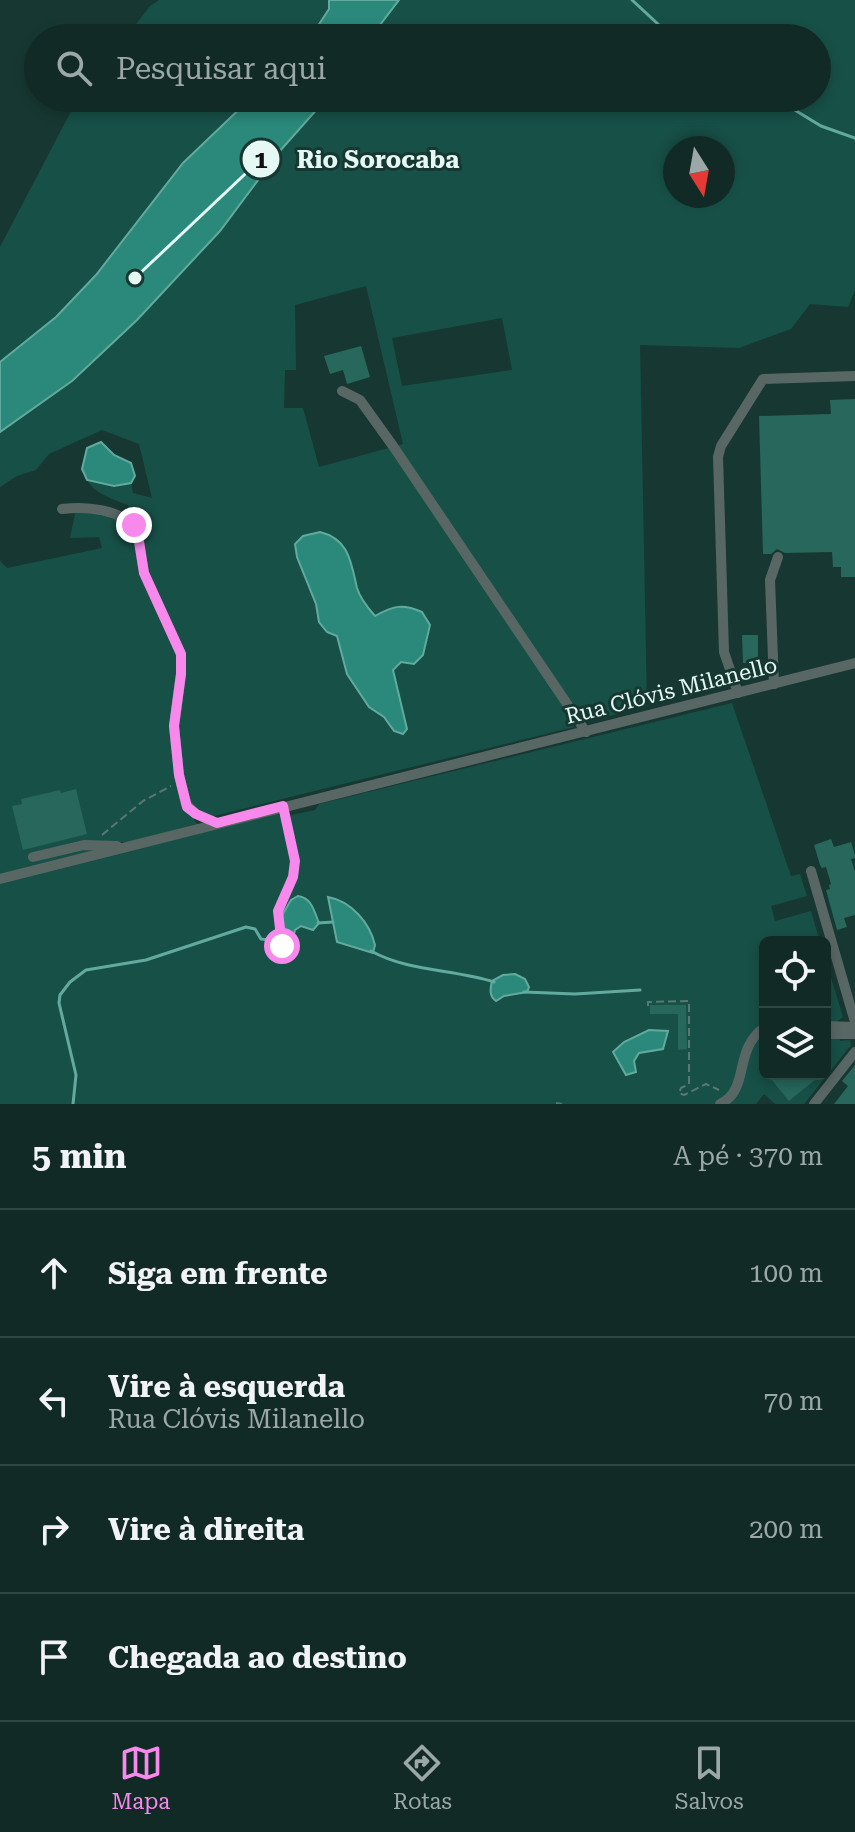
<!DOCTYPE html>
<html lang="pt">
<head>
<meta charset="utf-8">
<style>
  body { margin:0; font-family:"Roboto Serif",serif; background:#1e3632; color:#f1f3f6 }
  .controls { position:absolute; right:24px; bottom:24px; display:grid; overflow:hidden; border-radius:12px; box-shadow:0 4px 12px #0003 }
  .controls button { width:72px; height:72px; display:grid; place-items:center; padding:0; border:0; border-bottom:2px solid #304643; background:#112a26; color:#f1f3f6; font:40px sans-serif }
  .compass { position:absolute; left:663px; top:136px; width:72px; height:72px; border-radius:50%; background:#112a26; box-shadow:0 4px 12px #0003; rotate:169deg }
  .stop { position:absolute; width:24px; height:24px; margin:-18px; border:6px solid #f788ec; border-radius:50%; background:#fff }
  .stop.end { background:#f788ec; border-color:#fff; box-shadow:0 2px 8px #0008 }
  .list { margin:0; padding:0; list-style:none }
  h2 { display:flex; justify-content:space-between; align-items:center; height:104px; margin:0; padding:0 32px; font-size:34px }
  h2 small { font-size:26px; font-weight:400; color:#9ca7a7 }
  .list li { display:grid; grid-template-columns:52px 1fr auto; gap:24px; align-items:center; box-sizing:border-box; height:128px; padding:0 32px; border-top:2px solid #304643 }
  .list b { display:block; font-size:30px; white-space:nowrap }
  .list p { margin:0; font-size:26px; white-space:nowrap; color:#9ca7a7 }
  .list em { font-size:26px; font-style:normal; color:#9ca7a7 }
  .icon { flex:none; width:44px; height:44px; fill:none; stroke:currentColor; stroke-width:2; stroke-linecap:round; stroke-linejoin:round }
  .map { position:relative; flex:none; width:855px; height:1104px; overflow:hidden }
  .search { position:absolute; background:#112a26; box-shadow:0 4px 12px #0003; left:24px; right:24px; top:24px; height:88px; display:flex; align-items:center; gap:20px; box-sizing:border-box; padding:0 28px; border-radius:44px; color:#9ca7a7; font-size:30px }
  .sheet { height:616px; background:#112a26 }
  nav { display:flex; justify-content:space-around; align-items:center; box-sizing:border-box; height:112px; border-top:2px solid #304643; background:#112a26; font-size:22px; color:#9ca7a7 }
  nav a { display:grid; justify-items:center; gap:4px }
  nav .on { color:#f788ec }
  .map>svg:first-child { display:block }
</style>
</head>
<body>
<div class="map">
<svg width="855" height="1104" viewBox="0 0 855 1104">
  <rect width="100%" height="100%" fill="#173832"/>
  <g fill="#175047" fill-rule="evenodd">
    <path d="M159 0H329V9L310 38H125L150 6Z"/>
    <path d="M399 0H855V290L848 307 810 304 791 329 739 348 640 345 647 706 588 722 578 715 572 719 574 727 214 816 189 812 197 824 129 842H108L106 848 0 876V561L7 568 102 548 99 537 70 538 75 514 81 509 112 515 121 522 132 517 128 505C113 499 95 494 87 480L114 486 131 483 133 493 152 498 139 444 102 430 49 454 36 470 17 476 0 487V432L72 381 327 98H817V38H370ZM675 148H723V196H675ZM366 286 403 444 319 467 303 408H284L285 370H296L295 305ZM502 318 512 370 402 386 392 338Z"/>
    <path d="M78 98H251L183 163 96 275 56 317 0 362V247Z"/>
    <path d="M732 703 791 876 800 874 807 896 771 906 775 921 811 911 820 942H765V1074H825V958L843 1017 836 1022 840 1041 850 1040 851 1045 804 1104H775L764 1094 756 1104H0V882L277 814 283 817 315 810 319 804Z"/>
  </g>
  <g fill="#2a897a" stroke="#62aa9e" stroke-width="2">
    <path d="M329 0H399L370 38H310L329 9Z"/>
    <path d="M251 98H327L279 152 220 231 137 320 72 381 0 432V362L56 317 96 275 183 163Z"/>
    <path d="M101 442 114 455 131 463 135 476 131 483 114 486 87 480 82 469 87 448Z"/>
    <path d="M320 532C349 539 351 562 357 588 360 598 368 608 375 616 393 606 402 603 422 612L430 625 423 655 414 664 401 662 393 670 407 729 403 734 394 731 384 717 369 707 347 674 337 636 327 632 319 622 316 604 297 557 295 544 303 536Z"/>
    <path d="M298 896C312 898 314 911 319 923L313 930 301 926 295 930 293 938 289 942 285 939 280 919 291 900Z"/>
    <path d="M328 897C351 901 370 923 375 945L373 953 337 942Z"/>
    <path d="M515 974 525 979 529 987 527 992 504 996 496 1001C489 996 490 989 492 981L503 975Z"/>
    <path d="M649 1030 668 1031 663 1049 639 1053 634 1061 636 1072 626 1075 613 1052 624 1042Z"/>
  </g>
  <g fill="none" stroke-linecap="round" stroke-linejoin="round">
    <g stroke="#62aa9e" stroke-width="3">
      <path d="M632 0 673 38"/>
      <path d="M775 98 821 126 855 138"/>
      <path d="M318 923 333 922"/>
      <path d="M371 951C409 972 453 969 494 982"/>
      <path d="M524 992 575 994 640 990"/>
      <path d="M73 1104 76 1075 59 1003 60 995 70 982 86 970 146 960 246 927 255 929 261 939 278 941"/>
    </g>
  </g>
  <g fill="#27675c">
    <path d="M361 346 370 377 347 384 343 370 330 374 324 356Z"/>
    <path d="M855 399V577H841V567H833L832 552 785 553 777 549 771 554H763L759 416 831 414 830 400Z"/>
    <path d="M742 635H758V663H743Z"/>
    <path d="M76 789 87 834 23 850 12 806 22 804 21 799 60 790 61 793Z"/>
    <path d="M831 839 834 847 851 842 855 855V858L851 859 855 872V915L844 918 847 927 837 930 826 890 830 889 829 885 831 884 826 867 822 868 820 865 814 845Z"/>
    <path d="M650 1005H686L687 1049 678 1050V1014H650Z"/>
    <path d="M855 1065V1104H834L848 1086 842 1081Z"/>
    <path d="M767 1074H822L789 1101Z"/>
  </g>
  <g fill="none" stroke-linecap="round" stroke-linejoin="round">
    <g stroke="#5a7771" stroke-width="2" stroke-dasharray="8 4" stroke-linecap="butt">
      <path d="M102 835 143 801 171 786"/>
      <path d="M282 946 278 911 292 882 295 866 286 819"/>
      <path d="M648 1006V1002L689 1001V1084L681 1088 679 1093 684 1095 706 1084 719 1090"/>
      <path d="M556 1103 562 1104"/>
    </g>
    <g stroke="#596764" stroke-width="10">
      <path d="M342 391 360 400 393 446 586 732"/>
      <path d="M62 509C87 506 120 509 137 529L144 573 181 654V674L174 726 179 775 186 804 196 814 217 823"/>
      <path d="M774 684 770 580 778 557"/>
      <path d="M738 693 724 652 718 457 721 446 763 379 855 376"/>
      <path d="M33 857 84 845 117 846"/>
      <path d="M811 871 855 1022"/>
      <path d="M0 879 855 663"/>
      <path d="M825 1026 855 1027"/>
      <path d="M825 1034H855"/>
      <path d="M720 1104C751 1089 732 1050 765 1027"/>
      <path d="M814 1104 855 1052"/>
    </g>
  </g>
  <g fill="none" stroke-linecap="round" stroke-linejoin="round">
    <path stroke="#f788ec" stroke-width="10" d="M134 525 137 529 144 573 181 654V674L174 726 179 775 187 807 196 814 217 823 283 806 295 861 293 877 278 911 282 946"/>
  </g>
  <g text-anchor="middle" stroke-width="6" stroke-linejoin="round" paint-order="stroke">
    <g font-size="22" fill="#e5f8f3" stroke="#173832">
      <text transform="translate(671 690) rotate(-14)" y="8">Rua Clóvis Milanello</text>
    </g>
  </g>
  <path fill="none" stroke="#e5f8f3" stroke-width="3" d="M135 278L261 159"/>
  <g fill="#e5f8f3" stroke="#173832" stroke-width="3">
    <circle cx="135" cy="278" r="8"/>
    <circle cx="261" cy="159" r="20"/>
  </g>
  <g font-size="24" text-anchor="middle" font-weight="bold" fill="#111">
    <text x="261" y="168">1</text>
  </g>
  <g font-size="24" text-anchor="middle" font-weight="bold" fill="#e5f8f3" stroke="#173832" stroke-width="6" stroke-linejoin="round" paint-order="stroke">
    <text x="378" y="168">Rio Sorocaba</text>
  </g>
</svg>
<div class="controls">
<button><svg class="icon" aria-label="locate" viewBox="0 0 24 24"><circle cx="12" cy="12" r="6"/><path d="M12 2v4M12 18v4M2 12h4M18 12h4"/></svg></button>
<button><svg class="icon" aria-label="layers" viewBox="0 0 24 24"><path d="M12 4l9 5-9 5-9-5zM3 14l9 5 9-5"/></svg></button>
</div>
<svg class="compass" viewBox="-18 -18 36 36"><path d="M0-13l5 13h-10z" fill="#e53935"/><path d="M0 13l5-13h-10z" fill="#9ca7a7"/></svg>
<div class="stop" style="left:282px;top:946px"></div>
<div class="stop end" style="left:134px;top:525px"></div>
<div class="search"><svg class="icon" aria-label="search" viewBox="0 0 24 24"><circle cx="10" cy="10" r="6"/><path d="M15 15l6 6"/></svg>Pesquisar aqui</div>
</div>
<section class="sheet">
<h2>5 min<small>A pé · 370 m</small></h2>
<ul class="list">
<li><svg class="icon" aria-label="ahead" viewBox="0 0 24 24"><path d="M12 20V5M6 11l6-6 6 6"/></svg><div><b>Siga em frente</b></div><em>100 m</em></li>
<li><svg class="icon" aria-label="left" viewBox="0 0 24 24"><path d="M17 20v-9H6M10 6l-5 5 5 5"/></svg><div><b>Vire à esquerda</b><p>Rua Clóvis Milanello</p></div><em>70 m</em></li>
<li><svg class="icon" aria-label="right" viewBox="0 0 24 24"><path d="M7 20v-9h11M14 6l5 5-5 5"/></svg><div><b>Vire à direita</b></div><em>200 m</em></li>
<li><svg class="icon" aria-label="arrive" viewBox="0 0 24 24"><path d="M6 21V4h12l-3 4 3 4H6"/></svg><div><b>Chegada ao destino</b></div></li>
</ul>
</section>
<nav>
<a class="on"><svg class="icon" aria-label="map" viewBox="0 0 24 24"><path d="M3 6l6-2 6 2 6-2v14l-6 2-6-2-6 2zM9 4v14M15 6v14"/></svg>Mapa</a>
<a><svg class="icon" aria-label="directions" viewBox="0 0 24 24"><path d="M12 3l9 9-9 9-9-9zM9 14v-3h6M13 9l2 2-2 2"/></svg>Rotas</a>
<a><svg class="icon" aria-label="saved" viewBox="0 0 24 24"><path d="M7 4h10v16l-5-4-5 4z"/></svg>Salvos</a>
</nav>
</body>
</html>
